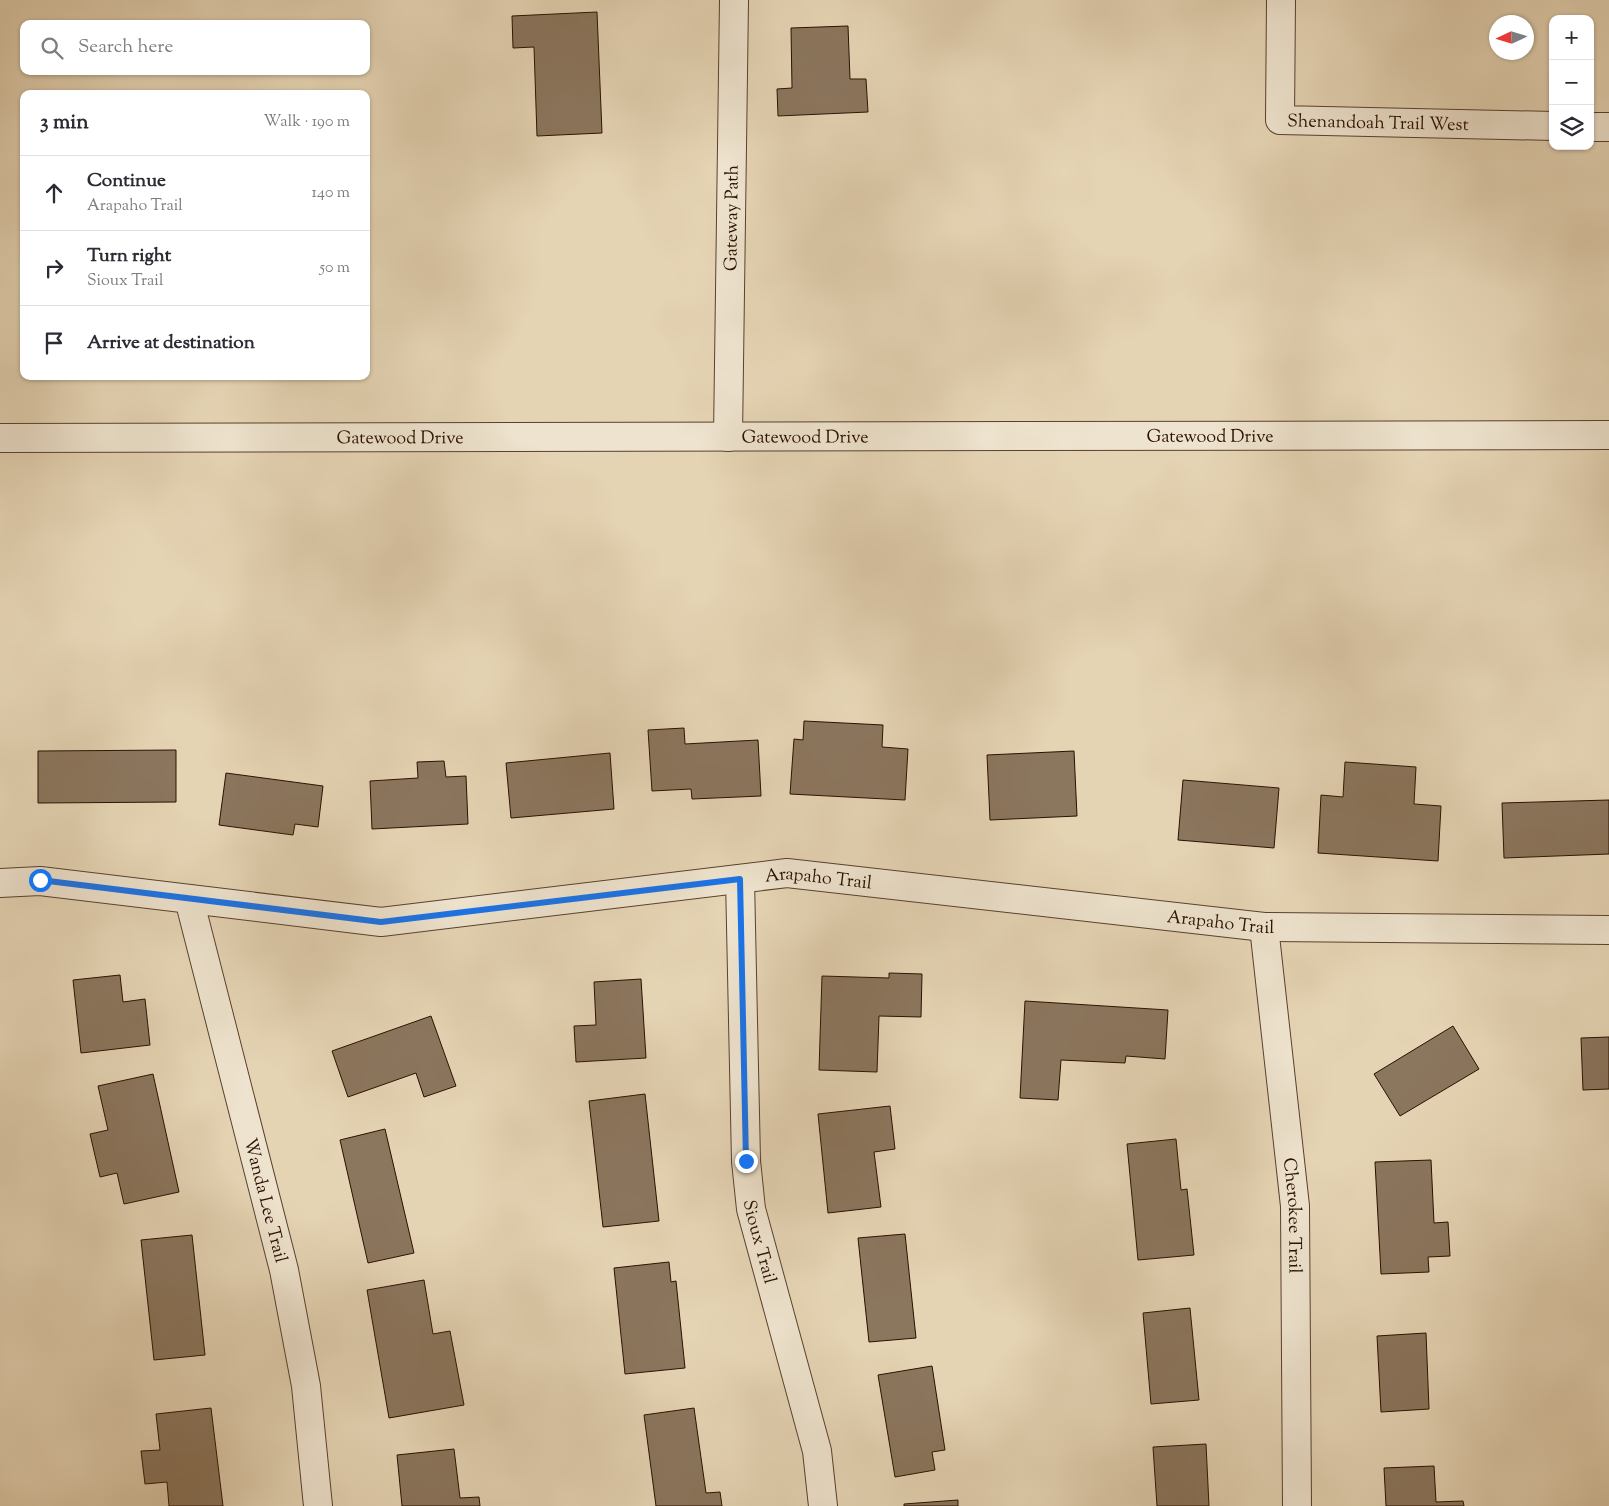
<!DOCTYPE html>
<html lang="en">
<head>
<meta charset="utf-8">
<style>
  body { margin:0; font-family:"Sorts Mill Goudy",serif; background:#f2f2f3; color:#2b2b33 }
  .controls { position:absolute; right:15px; top:15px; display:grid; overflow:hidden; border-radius:10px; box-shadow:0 1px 4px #0004 }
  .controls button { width:45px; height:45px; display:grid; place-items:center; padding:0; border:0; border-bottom:1px solid #e1e1e2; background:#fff; color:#2b2b33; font:25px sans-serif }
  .compass { position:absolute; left:1489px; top:15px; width:45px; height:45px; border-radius:50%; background:#fff; box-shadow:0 1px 4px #0004; rotate:266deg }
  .stop { position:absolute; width:15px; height:15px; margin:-11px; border:4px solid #1a73e8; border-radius:50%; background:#fff }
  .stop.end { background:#1a73e8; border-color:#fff; box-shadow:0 1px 5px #0008 }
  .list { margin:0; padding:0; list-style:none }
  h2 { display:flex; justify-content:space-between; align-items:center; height:65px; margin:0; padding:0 20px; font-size:21px }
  h2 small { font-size:16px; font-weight:400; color:#7c7c81 }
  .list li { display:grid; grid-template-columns:32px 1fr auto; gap:15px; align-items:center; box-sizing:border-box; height:75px; padding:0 20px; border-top:1px solid #e1e1e2 }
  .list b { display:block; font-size:19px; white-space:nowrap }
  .list p { margin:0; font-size:16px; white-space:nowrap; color:#7c7c81 }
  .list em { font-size:16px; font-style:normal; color:#7c7c81 }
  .icon { flex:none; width:28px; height:28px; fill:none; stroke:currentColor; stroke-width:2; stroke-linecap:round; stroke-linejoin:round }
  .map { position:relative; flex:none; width:1609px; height:1506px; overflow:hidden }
  .search { position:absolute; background:#fff; box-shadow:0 1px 4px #0004; left:20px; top:20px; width:350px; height:55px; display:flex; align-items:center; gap:12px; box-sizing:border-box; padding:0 18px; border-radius:10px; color:#7c7c81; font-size:19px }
  .panel { position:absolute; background:#fff; box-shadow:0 1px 4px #0004; left:20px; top:90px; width:350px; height:290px; border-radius:10px }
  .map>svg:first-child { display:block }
</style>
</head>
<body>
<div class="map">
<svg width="1609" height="1506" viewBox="0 0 1609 1506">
  <rect width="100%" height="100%" fill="#e5d4b4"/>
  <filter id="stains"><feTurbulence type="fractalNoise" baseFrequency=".004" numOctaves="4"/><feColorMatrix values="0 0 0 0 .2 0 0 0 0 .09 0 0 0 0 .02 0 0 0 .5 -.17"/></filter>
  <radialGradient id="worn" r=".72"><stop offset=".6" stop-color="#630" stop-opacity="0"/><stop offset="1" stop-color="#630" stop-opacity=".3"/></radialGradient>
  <g fill="#8b765e" stroke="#2a1000">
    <path d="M597 12 602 133 537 136 534 47 513 48 512 16Z"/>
    <path d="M848 26 850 79H866L868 112 778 116 777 89 792 88 791 28Z"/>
    <path d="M804 721 883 725 882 747 908 749 905 800 790 794 794 739 803 740Z"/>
    <path d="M684 728 685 744 758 740 761 796 692 799 691 789 652 791 648 730Z"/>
    <path d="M176 750V802L38 803V751Z"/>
    <path d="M1074 751 1077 816 990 820 987 755Z"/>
    <path d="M610 753 614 809 511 818 506 763Z"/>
    <path d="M444 761 446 777 466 776 468 824 372 829 370 781 418 778 417 762Z"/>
    <path d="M1345 762 1416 767 1414 804 1441 806 1438 861 1318 853 1321 795 1343 797Z"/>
    <path d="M226 773 323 786 318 827 295 824 293 835 219 825Z"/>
    <path d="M1183 780 1279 788 1274 848 1178 840Z"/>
    <path d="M1609 800V854L1504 858 1502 803Z"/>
    <path d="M889 973 922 974 921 1017 879 1016 877 1072 819 1070 822 976 889 978Z"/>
    <path d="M120 975 123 1002 145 999 150 1045 81 1053 73 980Z"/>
    <path d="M641 979 646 1058 576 1062 574 1026 596 1025 594 982Z"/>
    <path d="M1025 1001 1168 1010 1165 1059 1126 1056 1125 1063 1061 1060 1058 1100 1020 1098Z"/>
    <path d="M431 1016 456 1086 424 1097 416 1073 348 1097 332 1051Z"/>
    <path d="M1453 1026 1479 1069 1400 1116 1374 1074Z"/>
    <path d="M1609 1037V1089L1583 1090 1581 1038Z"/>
    <path d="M153 1074 179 1192 124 1204 117 1173 100 1177 90 1134 108 1130 98 1086Z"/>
    <path d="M645 1094 659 1221 603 1227 589 1101Z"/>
    <path d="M890 1106 895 1149 874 1152 881 1207 828 1213 818 1114Z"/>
    <path d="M385 1129 414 1253 368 1263 340 1140Z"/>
    <path d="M1176 1139 1181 1190 1187 1189 1194 1255 1138 1260 1127 1144Z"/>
    <path d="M1431 1160 1434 1223 1448 1222 1450 1256 1428 1257 1429 1272 1381 1274 1375 1162Z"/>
    <path d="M905 1234 916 1338 869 1342 858 1238Z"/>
    <path d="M192 1235 205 1355 154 1360 141 1240Z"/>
    <path d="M669 1262 671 1282 676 1281 685 1368 625 1374 614 1268Z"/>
    <path d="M424 1280 433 1334 450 1331 464 1405 389 1418 367 1290Z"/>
    <path d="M1190 1308 1199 1400 1151 1404 1143 1313Z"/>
    <path d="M1426 1333 1429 1409 1381 1412 1377 1336Z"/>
    <path d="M932 1366 945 1450 932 1452 935 1470 895 1477 878 1375Z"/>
    <path d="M211 1408 223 1506H169L167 1482 145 1484 141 1451 160 1450 156 1414Z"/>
    <path d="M694 1408 706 1493 720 1492 722 1506H656L644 1415Z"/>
    <path d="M1206 1444 1209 1506H1157L1153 1447Z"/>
    <path d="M454 1449 460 1498 479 1497 480 1506H402L397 1455Z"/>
    <path d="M1434 1466 1436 1502 1463 1501 1464 1506H1386L1384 1468Z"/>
    <path d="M958 1500V1506H904V1504Z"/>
  </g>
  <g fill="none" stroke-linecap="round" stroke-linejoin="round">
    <defs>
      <g id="minor">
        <path id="s1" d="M1281 0 1280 120 1553 126"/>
        <path d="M1590 127H1609"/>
        <path id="s2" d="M728 437 734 0"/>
        <path id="s3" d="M0 438 1609 435"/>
        <path id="s4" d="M740 879 746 1161 751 1209 817 1451 823 1506"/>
        <path id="s5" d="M0 883 40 881 381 922 787 873 1264 927 1609 930"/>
        <path id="s6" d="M189 899 284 1270 306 1386 318 1506"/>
        <path id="s7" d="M1264 927 1295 1206 1297 1506"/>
      </g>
    </defs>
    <use href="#minor" stroke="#59412d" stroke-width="30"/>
    <use href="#minor" stroke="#eee3ce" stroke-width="28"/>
  </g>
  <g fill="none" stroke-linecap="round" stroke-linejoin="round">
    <path stroke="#1a73e8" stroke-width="6" d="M40 880 381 922 740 879 746 1161"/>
  </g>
  <g text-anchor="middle" stroke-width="5" stroke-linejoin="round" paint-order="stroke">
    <g font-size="18" fill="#2a1000" stroke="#eee3ce">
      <text dy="6" stroke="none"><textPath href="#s1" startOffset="218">Shenandoah Trail West</textPath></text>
      <text dy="6" stroke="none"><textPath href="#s2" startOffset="219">Gateway Path</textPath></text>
      <text dy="6" stroke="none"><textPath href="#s3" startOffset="1210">Gatewood Drive</textPath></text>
      <text dy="6" stroke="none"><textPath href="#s3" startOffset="805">Gatewood Drive</textPath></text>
      <text dy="6" stroke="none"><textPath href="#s3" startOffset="400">Gatewood Drive</textPath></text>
      <text dy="6" stroke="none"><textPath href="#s5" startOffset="824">Arapaho Trail</textPath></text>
      <text dy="6" stroke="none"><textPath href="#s5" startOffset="1229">Arapaho Trail</textPath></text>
      <text dy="6" stroke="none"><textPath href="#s6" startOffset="311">Wanda Lee Trail</textPath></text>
      <text dy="6" stroke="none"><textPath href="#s7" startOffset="290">Cherokee Trail</textPath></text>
      <text dy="6" stroke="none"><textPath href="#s4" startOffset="364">Sioux Trail</textPath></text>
    </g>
  </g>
  <rect width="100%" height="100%" filter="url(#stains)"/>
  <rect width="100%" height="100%" fill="url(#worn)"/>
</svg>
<div class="controls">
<button>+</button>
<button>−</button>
<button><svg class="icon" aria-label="layers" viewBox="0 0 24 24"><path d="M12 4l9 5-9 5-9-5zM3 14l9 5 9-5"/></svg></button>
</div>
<svg class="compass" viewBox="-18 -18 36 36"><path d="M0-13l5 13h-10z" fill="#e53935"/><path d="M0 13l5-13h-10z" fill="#7c7c81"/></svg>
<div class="stop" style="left:40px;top:880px"></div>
<div class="stop end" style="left:746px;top:1161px"></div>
<div class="search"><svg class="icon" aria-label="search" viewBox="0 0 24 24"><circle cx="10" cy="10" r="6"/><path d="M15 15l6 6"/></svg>Search here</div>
<section class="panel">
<h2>3 min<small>Walk · 190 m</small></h2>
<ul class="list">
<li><svg class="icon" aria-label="ahead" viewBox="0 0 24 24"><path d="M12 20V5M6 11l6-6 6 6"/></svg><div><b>Continue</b><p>Arapaho Trail</p></div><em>140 m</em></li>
<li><svg class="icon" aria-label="right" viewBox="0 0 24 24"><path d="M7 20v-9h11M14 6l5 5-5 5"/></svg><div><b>Turn right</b><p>Sioux Trail</p></div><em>50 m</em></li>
<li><svg class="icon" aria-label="arrive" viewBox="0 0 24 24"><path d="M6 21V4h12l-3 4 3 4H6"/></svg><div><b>Arrive at destination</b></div></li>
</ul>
</section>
</div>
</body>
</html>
